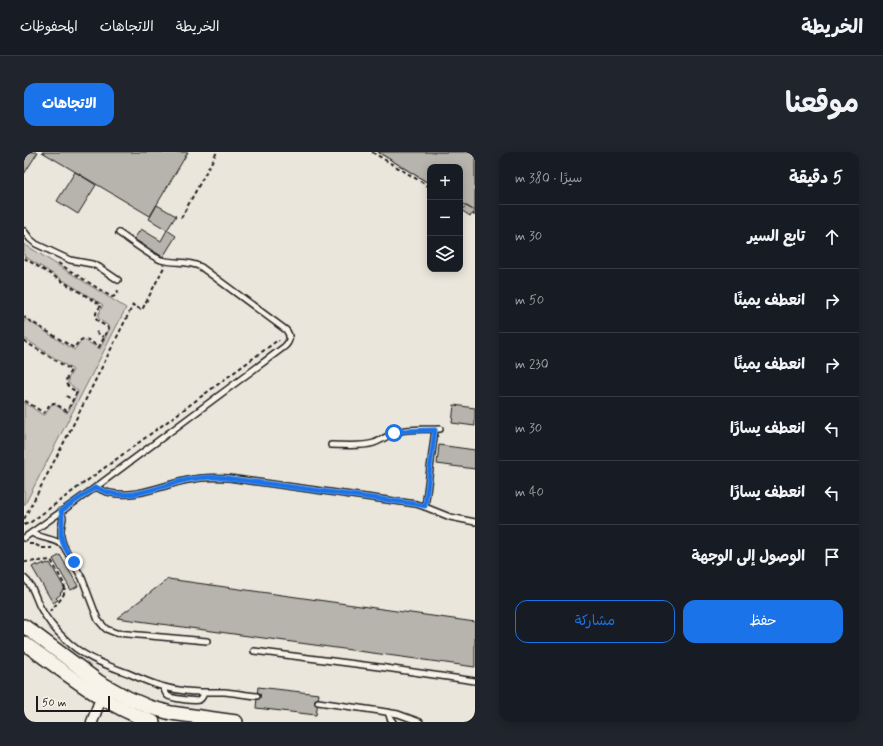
<!DOCTYPE html>
<html lang="ar">
<head>
<meta charset="utf-8">
<style>
  body { margin:0; font-family:Mynerve,"Playpen Sans Arabic",sans-serif; background:#20242c; color:#f1f3f6; direction:rtl }
  .controls { position:absolute; right:12px; top:12px; display:grid; overflow:hidden; border-radius:8px; box-shadow:0 2px 10px #0003 }
  .controls button { width:36px; height:36px; display:grid; place-items:center; padding:0; border:0; border-bottom:1px solid #363941; background:#171b24; color:#f1f3f6; font:20px sans-serif }
  .scale { position:absolute; left:12px; bottom:10px; width:74px; box-sizing:border-box; padding-left:4px; border:2px solid #1c1c1c; border-top:0; font-size:11px; line-height:14px; white-space:nowrap; color:#1c1c1c; -webkit-text-stroke:3px #f7f3e8; paint-order:stroke }
  .stop { position:absolute; width:12px; height:12px; margin:-9px; border:3px solid #1a73e8; border-radius:50%; background:#fff }
  .stop.end { background:#1a73e8; border-color:#fff; box-shadow:0 1px 4px #0008 }
  .list { margin:0; padding:0; list-style:none }
  h2 { display:flex; justify-content:space-between; align-items:center; height:52px; margin:0; padding:0 16px; font-size:17px }
  h2 small { font-size:13px; font-weight:400; color:#9ea1a6 }
  .list li { display:grid; grid-template-columns:26px 1fr auto; gap:12px; align-items:center; box-sizing:border-box; height:64px; padding:0 16px; border-top:1px solid #363941 }
  .list b { display:block; font-size:15px; white-space:nowrap }
  .list em { font-size:13px; font-style:normal; color:#9ea1a6 }
  .actions { display:flex; gap:8px; padding:12px 16px }
  .actions a { flex:1; padding:9px 0; border:1px solid #1a73e8; border-radius:12px; text-align:center; font-size:14px; color:#1a73e8 }
  .actions .main { background:#1a73e8; color:#fff }
  .icon { flex:none; width:22px; height:22px; fill:none; stroke:currentColor; stroke-width:2; stroke-linecap:round; stroke-linejoin:round }
  .map { position:relative; flex:none; width:451px; height:570px; overflow:hidden; direction:ltr; border-radius:12px }
  header { display:flex; align-items:center; gap:24px; box-sizing:border-box; height:56px; padding:0 20px; background:#171b24; border-bottom:1px solid #363941 }
  header strong { font-size:19px }
  nav { display:flex; gap:22px; margin-inline-start:auto; font-size:14px }
  .intro { display:flex; align-items:center; justify-content:space-between; box-sizing:border-box; height:96px; padding:0 24px }
  h1 { margin:0; font-size:28px }
  .button { padding:10px 18px; border-radius:12px; background:#1a73e8; color:#fff; font-size:14px; font-weight:700 }
  main { display:flex; gap:24px; padding:0 24px }
  aside { flex:1; background:#171b24; border-radius:12px; box-shadow:0 2px 10px #0003 }
  .map>svg:first-child { display:block }
</style>
</head>
<body>
<header>
<strong>الخريطة</strong>
<nav><a>الخريطة</a><a>الاتجاهات</a><a>المحفوظات</a></nav>
</header>
<div class="intro"><h1>موقعنا</h1><a class="button">الاتجاهات</a></div>
<main>
<aside>
<h2>5 دقيقة<small>سيرًا · 380 m</small></h2>
<ul class="list">
<li><svg class="icon" aria-label="ahead" viewBox="0 0 24 24"><path d="M12 20V5M6 11l6-6 6 6"/></svg><div><b>تابع السير</b></div><em>30 m</em></li>
<li><svg class="icon" aria-label="right" viewBox="0 0 24 24"><path d="M7 20v-9h11M14 6l5 5-5 5"/></svg><div><b>انعطف يمينًا</b></div><em>50 m</em></li>
<li><svg class="icon" aria-label="right" viewBox="0 0 24 24"><path d="M7 20v-9h11M14 6l5 5-5 5"/></svg><div><b>انعطف يمينًا</b></div><em>230 m</em></li>
<li><svg class="icon" aria-label="left" viewBox="0 0 24 24"><path d="M17 20v-9H6M10 6l-5 5 5 5"/></svg><div><b>انعطف يسارًا</b></div><em>30 m</em></li>
<li><svg class="icon" aria-label="left" viewBox="0 0 24 24"><path d="M17 20v-9H6M10 6l-5 5 5 5"/></svg><div><b>انعطف يسارًا</b></div><em>40 m</em></li>
<li><svg class="icon" aria-label="arrive" viewBox="0 0 24 24"><path d="M6 21V4h12l-3 4 3 4H6"/></svg><div><b>الوصول إلى الوجهة</b></div></li>
</ul>
<div class="actions"><a class="main">حفظ</a><a>مشاركة</a></div>
</aside>
<div class="map">
<svg width="451" height="570" viewBox="0 0 451 570">
  <rect width="100%" height="100%" fill="#eae6dc"/>
  <filter id="ink" filterUnits="userSpaceOnUse"><feTurbulence type="fractalNoise" baseFrequency=".025" numOctaves="2"/><feDisplacementMap in="SourceGraphic" scale="8" xChannelSelector="R" yChannelSelector="G"/><feConvolveMatrix kernelMatrix="1 2 1 2 8 2 1 2 1" color-interpolation-filters="sRGB"/></filter>
  <g filter="url(#ink)">
    <path fill="#ccc8c0" stroke="#74726e" d="M0 92 102 156 0 354V250L19 263H21L27 253 30 252 43 261 54 240 52 237 44 231V227L49 218 0 186V166L50 198 57 189 60 188 76 197 86 175 76 168 74 165 75 161 79 153 0 104Z"/>
    <g fill="#b6b4ac" stroke="#1c1c1c">
      <path d="M0 0H14L0 22Z"/>
      <path d="M18 0H164L126 64Z"/>
      <path d="M354 0H451V59L436 50V15H406V32Z"/>
      <path d="M354 0H451V59L436 50V15H406V32Z"/>
      <path d="M51 20 72 33 54 62 33 49Z"/>
      <path d="M133 53 152 64 143 78 125 67Z"/>
      <path d="M442 54 451 59V60L446 64 437 58Z"/>
      <path d="M117 77 137 89 143 78 152 84 139 105 110 87Z"/>
      <path d="M430 253 451 256V274L428 271Z"/>
      <path d="M415 293 451 298V317L413 312Z"/>
      <path d="M36 403 54 434 47 438 29 407Z"/>
      <path d="M20 411V413L23 411 24 412 26 411 41 437 38 438V440L36 441 37 442 32 446 34 448 29 451 8 415 13 412 14 414Z"/>
      <path d="M144 427 451 470V515L93 466Z"/>
      <path d="M234 535 295 542 292 563 232 556Z"/>
    </g>
    <g fill="none" stroke-linecap="round" stroke-linejoin="round">
      <defs>
        <g id="service">
          <path d="M0 79 6 87 12 92 46 108 68 112 75 115 94 128"/>
          <path d="M307 293C321 293 337 295 350 291 359 288 366 281 376 279 389 276 403 278 416 277"/>
          <path d="M72 335C100 353 136 333 164 328 178 325 191 325 205 326L392 352 401 355 426 365 451 370"/>
          <path d="M401 355 411 278"/>
          <path d="M37 359 39 366 37 377V385L39 393 58 426 74 468 82 477 92 481 183 489"/>
          <path d="M8 381C18 387 30 386 39 393"/>
          <path d="M0 386 72 335 260 195C266 190 267 184 262 178L177 115C164 108 151 112 137 108 124 103 107 89 95 81"/>
          <path d="M0 426C9 433 11 445 16 455 22 466 30 477 40 486 58 505 82 513 106 522 122 529 138 536 155 538 170 541 185 540 200 540 211 541 222 543 233 544"/>
          <path d="M230 499 355 515 451 529"/>
          <path d="M140 535C140 538 141 541 144 544 147 546 171 550 175 548 178 547 179 544 180 541"/>
          <path d="M294 550 356 559 374 562 396 570"/>
          <path d="M364 560 366 566 369 570"/>
        </g>
        <path id="minor" d="M68 570 77 546 81 541"/>
        <g id="tertiary">
          <path d="M0 474 75 530 104 546 125 555 147 561 212 570"/>
          <path d="M0 491C41 520 80 554 129 570"/>
        </g>
      </defs>
      <use href="#service" stroke="#1c1c1c" stroke-width="8"/>
      <use href="#minor" stroke="#1c1c1c" stroke-width="13"/>
      <use href="#tertiary" stroke="#1c1c1c" stroke-width="16"/>
      <g stroke="#1c1c1c" stroke-width="2" stroke-dasharray="4 3" stroke-linecap="butt">
        <path d="M348 0 406 35"/>
        <path d="M436 54 439 56"/>
        <path d="M449 62 451 63"/>
        <path d="M157 66 193 0"/>
        <path d="M0 106 77 153 72 161V167L75 170 85 176 75 195C62 187 60 181 50 196L0 165"/>
        <path d="M34 111 86 144 88 145C94 144 94 140 94 135"/>
        <path d="M72 180 80 185"/>
        <path d="M0 189 47 218C39 232 40 232 53 240L43 259 30 251 26 252 20 261 0 248"/>
        <path d="M42 244 49 248"/>
        <path d="M0 367 48 275 109 153 118 158 140 115"/>
        <path d="M0 373 7 370 254 188 255 189"/>
        <path d="M5 392H10L18 396H28"/>
        <path d="M0 410 27 408 40 432C44 443 33 451 26 459"/>
      </g>
      <use href="#service" stroke="#f7f3e8" stroke-width="5"/>
      <use href="#minor" stroke="#f7f3e8" stroke-width="10"/>
      <use href="#tertiary" stroke="#f7f3e8" stroke-width="13"/>
    </g>
  </g>
  <g fill="none" stroke-linecap="round" stroke-linejoin="round" filter="url(#ink)">
    <path stroke="#1a73e8" stroke-width="5" d="M50 410C44 401 37 392 37 381 37 373 40 367 37 359L72 335C98 352 131 336 158 329 170 326 182 325 195 325L392 352 401 354 411 278 378 279 370 281"/>
  </g>
</svg>
<div class="controls">
<button>+</button>
<button>−</button>
<button><svg class="icon" aria-label="layers" viewBox="0 0 24 24"><path d="M12 4l9 5-9 5-9-5zM3 14l9 5 9-5"/></svg></button>
</div>
<div class="scale">50 m</div>
<div class="stop" style="left:370px;top:281px"></div>
<div class="stop end" style="left:50px;top:410px"></div>
</div>
</main>
</body>
</html>
